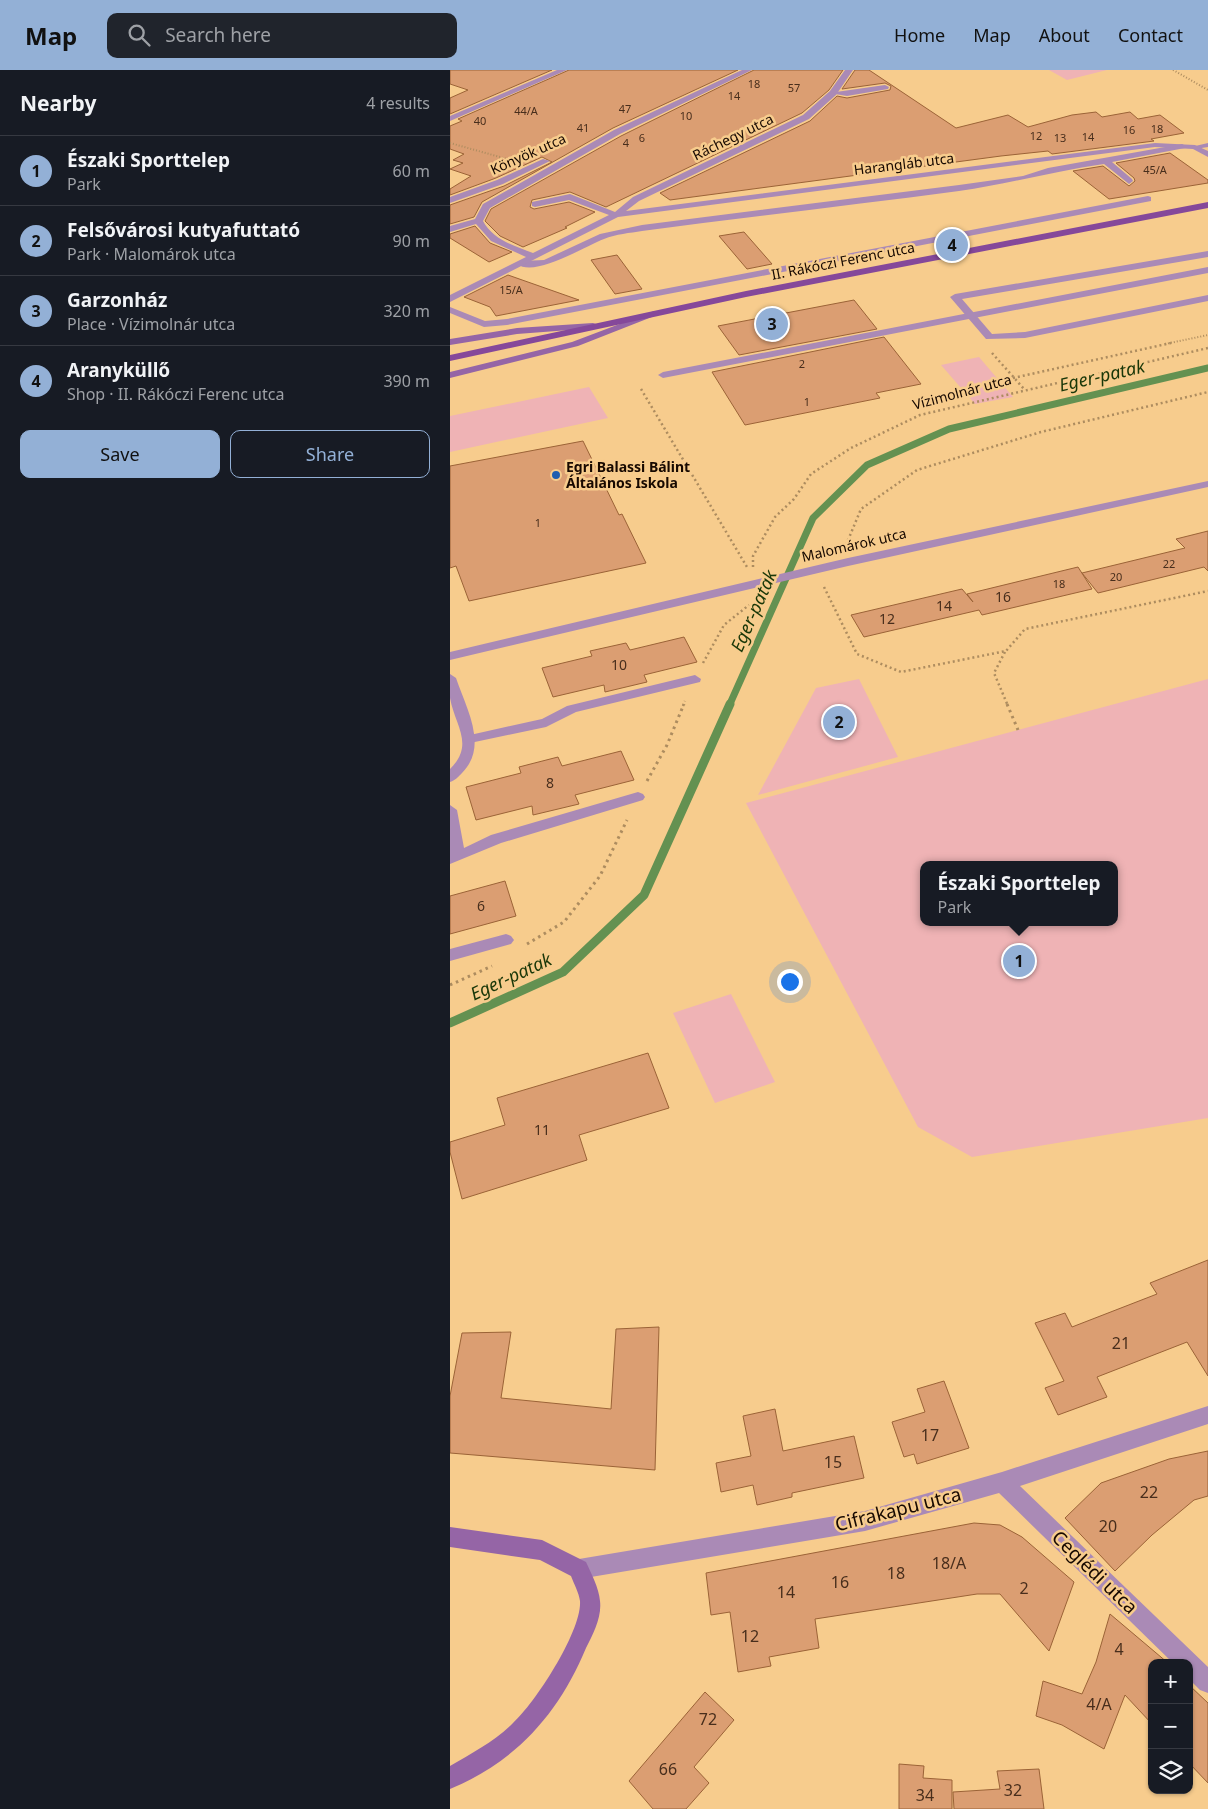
<!DOCTYPE html>
<html lang="en">
<head>
<meta charset="utf-8">
<style>
  body { margin:0; font-family:"Noto Sans",sans-serif; background:#20242c; color:#f1f3f6 }
  .controls { position:absolute; right:15px; bottom:15px; display:grid; overflow:hidden; border-radius:10px; box-shadow:0 1px 4px #0004 }
  .controls button { width:45px; height:45px; display:grid; place-items:center; padding:0; border:0; border-bottom:1px solid #363941; background:#171b24; color:#f1f3f6; font:25px sans-serif }
  .you { position:absolute; left:339px; top:911px; width:18px; height:18px; margin:-12px; border:4px solid #fff; border-radius:50%; background:#1a73e8; box-shadow:0 0 0 8px #1a73e833 }
  .badge { display:grid; place-items:center; width:32px; height:32px; border-radius:50%; background:#93b0d6; color:#111; font-size:16px; font-weight:700 }
  .pin { position:absolute; translate:-50% -50%; border:2px solid #fff; box-shadow:0 1px 5px #0006 }
  .popup { position:absolute; left:470px; top:791px; width:198px; height:65px; box-sizing:border-box; display:grid; place-content:center; border-radius:10px; background:#171b24; filter:drop-shadow(0 1px 4px #0005); font-size:16px; white-space:nowrap; color:#9ea1a6 }
  .popup b { font-size:19px; color:#f1f3f6 }
  .popup::after { content:''; position:absolute; left:50%; top:100%; margin-left:-10px; border:10px solid transparent; border-top-color:#171b24 }
  .list { margin:0; padding:0; list-style:none }
  h2 { display:flex; justify-content:space-between; align-items:center; height:65px; margin:0; padding:0 20px; font-size:21px }
  h2 small { font-size:16px; font-weight:400; color:#9ea1a6 }
  .list li { display:grid; grid-template-columns:32px 1fr auto; gap:15px; align-items:center; box-sizing:border-box; height:70px; padding:0 20px; border-top:1px solid #363941 }
  .list b { display:block; font-size:19px; white-space:nowrap }
  .list p { margin:0; font-size:16px; white-space:nowrap; color:#9ea1a6 }
  .list em { font-size:16px; font-style:normal; color:#9ea1a6 }
  .actions { display:flex; gap:10px; padding:15px 20px }
  .actions a { flex:1; padding:11px 0; border:1px solid #93b0d6; border-radius:10px; text-align:center; font-size:18px; color:#93b0d6 }
  .actions .main { background:#93b0d6; color:#111 }
  .icon { flex:none; width:28px; height:28px; fill:none; stroke:currentColor; stroke-width:2; stroke-linecap:round; stroke-linejoin:round }
  .map { position:relative; flex:none; width:758px; height:1739px; overflow:hidden }
  header { display:flex; align-items:center; gap:30px; box-sizing:border-box; height:70px; padding:0 25px; background:#93b0d6; color:#111 }
  header strong { font-size:24px }
  nav { display:flex; gap:28px; margin-inline-start:auto; font-size:18px }
  .search { width:350px; height:45px; background:#20242c; display:flex; align-items:center; gap:12px; box-sizing:border-box; padding:0 18px; border-radius:10px; color:#9ea1a6; font-size:19px }
  main { display:flex }
  aside { flex:1; background:#171b24 }
  .map>svg:first-child { display:block }
</style>
</head>
<body>
<header>
<strong>Map</strong>
<div class="search"><svg class="icon" aria-label="search" viewBox="0 0 24 24"><circle cx="10" cy="10" r="6"/><path d="M15 15l6 6"/></svg>Search here</div>
<nav><a>Home</a><a>Map</a><a>About</a><a>Contact</a></nav>
</header>
<main>
<aside>
<h2>Nearby<small>4 results</small></h2>
<ul class="list">
<li><span class="badge">1</span><div><b>Északi Sporttelep</b><p>Park</p></div><em>60 m</em></li>
<li><span class="badge">2</span><div><b>Felsővárosi kutyafuttató</b><p>Park · Malomárok utca</p></div><em>90 m</em></li>
<li><span class="badge">3</span><div><b>Garzonház</b><p>Place · Vízimolnár utca</p></div><em>320 m</em></li>
<li><span class="badge">4</span><div><b>Aranyküllő</b><p>Shop · II. Rákóczi Ferenc utca</p></div><em>390 m</em></li>
</ul>
<div class="actions"><a class="main">Save</a><a>Share</a></div>
</aside>
<div class="map">
<svg width="758" height="1739" viewBox="0 0 758 1739">
  <rect width="100%" height="100%" fill="#f7cc8d"/>
  <g fill="#efb3b5" fill-rule="evenodd">
    <path d="M599 0H657L617 10Z"/>
    <path d="M529 287 563 327 525 334 491 295Z"/>
    <path d="M139 317 158 348 0 382V346Z"/>
    <path d="M409 609 448 687 308 725 366 618Z"/>
    <path d="M758 609V1048L522 1087 468 1057 296 733ZM474 795H664V852H474Z"/>
    <path d="M281 924 325 1012 265 1033 223 943Z"/>
  </g>
  <g fill="none" stroke-linecap="round" stroke-linejoin="round">
    <path stroke="#649151" stroke-width="7" d="M279 636 363 448 417 395 499 359 758 298"/>
    <path stroke="#649151" stroke-width="9" d="M0 953 113 902 194 825 280 634"/>
  </g>
  <g fill="#db9e72" stroke="#9b6337">
    <path d="M0 0H102L0 44V28L18 20 0 14Z"/>
    <path d="M119 0H288L163 58 32 132 24 147 0 154V135L54 116 102 92 92 87 46 108 0 125V119L21 106 0 99 13 93 3 90 14 84 0 79V56L12 51 8 49Z"/>
    <path d="M304 0H393L379 20 352 43 156 137 120 122 82 130 80 137 84 139 119 132 145 142 115 157 117 158 73 177 50 166 35 151 41 139 171 66Z"/>
    <path d="M405 0H419L506 58 558 45 578 57 622 45 646 42 652 47 680 42 688 49 710 45 734 63 701 69 704 71 602 84 598 81 551 86 220 130 210 123 360 51 387 26 397 28 440 20 441 16 435 13 392 19Z"/>
    <path d="M720 83 758 110V113L659 129 623 101 653 96 679 116 685 111 684 108 666 93Z"/>
    <path d="M25 156 40 173 62 182 39 192 0 168V164Z"/>
    <path d="M294 162 322 194 297 199 269 166Z"/>
    <path d="M167 185 192 219 165 224 141 190Z"/>
    <path d="M58 205 129 230 46 246 40 237 14 227Z"/>
    <path d="M404 230 427 259 289 285 268 256Z"/>
    <path d="M434 267 471 314 426 323 430 328 295 355 262 302Z"/>
    <path d="M133 371 169 445 172 444 196 493 19 531 6 496 0 498V396Z"/>
    <path d="M758 461V501L754 497 648 523 632 503 735 478 726 469Z"/>
    <path d="M628 497 642 519 532 545 529 540 414 567 401 545 512 519 523 532 517 524Z"/>
    <path d="M234 567 247 592 194 605 197 612 155 622 154 615 103 627 92 598 142 586 140 581 176 573 180 580Z"/>
    <path d="M171 681 184 710 125 725 129 734 83 745 82 736 26 750 16 717 71 703 69 697 108 687 112 696Z"/>
    <path d="M55 811 66 846 0 864V826Z"/>
    <path d="M198 983 219 1038 129 1065 137 1090 12 1129 0 1082V1072L55 1055 47 1028Z"/>
    <path d="M758 1190V1306L737 1272 647 1307 657 1327 608 1345 595 1318 614 1311 585 1253 615 1243 622 1257 707 1224 700 1213Z"/>
    <path d="M209 1257 205 1400 0 1383V1326L12 1263 61 1262 51 1328 161 1339 166 1259Z"/>
    <path d="M494 1311 519 1378 467 1394 464 1384 454 1387 442 1352 475 1342 467 1319Z"/>
    <path d="M325 1339 333 1381 404 1366 414 1408 342 1423V1427L307 1435 303 1415 271 1422 266 1393 301 1386 293 1346Z"/>
    <path d="M758 1381V1426L744 1430 702 1465 665 1501 615 1448 651 1413 719 1389Z"/>
    <path d="M524 1453 550 1455 572 1467 624 1512 599 1581 550 1524H527L365 1549 369 1578 319 1587 321 1596 288 1602 280 1542 261 1545 256 1503Z"/>
    <path d="M660 1544 718 1593H702V1654L675 1625 654 1679 612 1655 586 1646 593 1611 632 1624 646 1592Z"/>
    <path d="M739 1615 758 1633V1713L739 1693Z"/>
    <path d="M255 1622 284 1650 244 1697 259 1713 236 1739H203L179 1711Z"/>
    <path d="M449 1694 474 1696 473 1708 502 1710V1739H449Z"/>
    <path d="M589 1699 594 1739H504L503 1722 550 1719 547 1701Z"/>
  </g>
  <g fill="none" stroke-linecap="round" stroke-linejoin="round">
    <g stroke="#ad8c5f" stroke-width="2" stroke-dasharray="1 2" stroke-linecap="butt">
      <path d="M723 0 758 20"/>
      <path d="M0 73 57 89"/>
      <path d="M715 274 758 265"/>
    </g>
    <g stroke="#ad8c5f" stroke-width="2.5" stroke-dasharray="2 3" stroke-linecap="butt">
      <path d="M542 283 574 319"/>
      <path d="M563 308 721 273"/>
      <path d="M191 319 297 497"/>
      <path d="M396 475 411 439 467 400 591 362 758 322"/>
      <path d="M303 497V486L325 447 344 429 361 404 401 378 470 345 758 278"/>
      <path d="M374 517 407 584 451 602 556 581 575 559 758 521"/>
      <path d="M555 582 544 603 558 636"/>
      <path d="M253 593 274 555 299 535"/>
      <path d="M233 636 235 631"/>
    </g>
    <g stroke="#ad8c5f" stroke-width="3" stroke-dasharray="2.5 4" stroke-linecap="butt">
      <path d="M557 634 568 660"/>
      <path d="M197 711 217 675 234 634"/>
      <path d="M77 874 114 852 150 806 177 750"/>
      <path d="M0 915 42 896"/>
    </g>
    <g fill="#aa8ab6" fill-rule="evenodd">
      <path d="M435 15 439 17 438 19 397 26 379 23Z"/>
      <path d="M758 73V77L745 79 741 77Z"/>
      <path d="M732 74 736 76 735 78 662 92 682 109 683 111 679 114 654 94C605 101 558 114 509 121 403 135 298 147 192 161 180 163 166 164 154 169 135 176 85 208 67 194L72 191 94 190 150 164 192 155 509 115 573 106 598 98Z"/>
      <path d="M698 126 701 127V131L57 255 34 257 0 243V237L35 251 57 249Z"/>
      <path d="M758 181V187L512 229 542 264 575 262 758 225V231L575 268 536 269 500 227 505 224Z"/>
      <path d="M245 605 251 609 250 612 126 642 96 657 20 673 13 669 20 665 92 649 117 636Z"/>
      <path d="M188 722 193 724 195 727 193 730 51 773 0 794V735L7 740 14 778 41 765Z"/>
      <path d="M56 864 61 866 64 870 61 874 0 891V879Z"/>
    </g>
    <g fill="#aa8ab6" fill-rule="evenodd">
      <path d="M107 0H117L0 51V46Z"/>
      <path d="M292 0H302L170 64 40 138 33 151C43 170 65 176 83 183L159 145 119 130 85 137 82 136V132L120 124 165 142 183 127 353 45 380 21 395 0H403L386 25 359 49 189 131 176 141 705 73 745 75 758 81V87L743 79 705 77 168 147 0 232V225L76 187 41 171 26 154 0 162V156L25 149 33 134 164 60Z"/>
      <path d="M93 89 100 91 53 114 0 133V127L47 110Z"/>
      <path d="M758 197V203L213 308 208 305 213 302Z"/>
      <path d="M758 411V417L398 496 0 590V582L398 488Z"/>
      <path d="M0 604 6 608C16 638 39 676 12 703 8 707 6 710 0 712V699C25 674 5 656 0 628 0 621 0 612 0 604Z"/>
      <path d="M758 1336V1354L570 1416 758 1597V1623L750 1620 739 1609V1593H723L549 1423 415 1461 129 1509 122 1506 119 1499 122 1492 129 1489 415 1441 552 1402Z"/>
    </g>
    <g fill="#9565a6" fill-rule="evenodd">
      <path d="M204 241 212 243 128 276 0 308V302L122 272Z"/>
      <path d="M143 253 146 254V258L67 264 0 275V269L67 258Z"/>
      <path d="M0 1457 92 1470 136 1492C141 1503 149 1518 150 1531 152 1547 143 1564 136 1578 109 1643 66 1692 0 1719V1696C22 1683 45 1671 63 1653 85 1633 132 1561 130 1531 129 1523 124 1514 121 1506L90 1490 0 1477Z"/>
    </g>
    <path fill="#85489a" fill-rule="evenodd" d="M758 132V138L296 227 0 291V285L296 221Z"/>
  </g>
  <circle fill="#205fb0" stroke="#f7cc8d" stroke-width="2" cx="106" cy="405" r="5"/>
  <g text-anchor="middle" stroke-width="5" stroke-linejoin="round" paint-order="stroke">
    <g font-size="11" fill="#482e1c">
      <text x="304" y="18">18</text>
      <text x="344" y="22">57</text>
      <text x="284" y="30">14</text>
      <text x="175" y="43">47</text>
      <text x="76" y="45">44/A</text>
      <text x="236" y="50">10</text>
      <text x="30" y="55">40</text>
      <text x="133" y="62">41</text>
      <text x="707" y="63">18</text>
      <text x="679" y="64">16</text>
      <text x="586" y="70">12</text>
      <text x="638" y="71">14</text>
      <text x="192" y="72">6</text>
      <text x="610" y="72">13</text>
      <text x="176" y="77">4</text>
      <text x="705" y="104">45/A</text>
      <text x="61" y="224">15/A</text>
      <text x="352" y="298">2</text>
      <text x="357" y="336">1</text>
      <text x="88" y="457">1</text>
      <text x="719" y="498">22</text>
      <text x="666" y="511">20</text>
      <text x="609" y="518">18</text>
    </g>
    <g font-size="14" fill="#170900" stroke="#f7cc8d">
      <text transform="translate(283 67) rotate(-26)" y="5">Ráchegy utca</text>
      <text transform="translate(78 84) rotate(-24)" y="5">Könyök utca</text>
      <text transform="translate(454 94) rotate(-7)" y="5">Harangláb utca</text>
      <text transform="translate(393 191) rotate(-11)" y="5">II. Rákóczi Ferenc utca</text>
      <text transform="translate(512 322) rotate(-15)" y="5">Vízimolnár utca</text>
      <text transform="translate(404 475) rotate(-13)" y="5">Malomárok utca</text>
    </g>
    <g font-size="14" font-weight="bold" fill="#170900" stroke="#f7cc8d" text-anchor="start">
      <text x="116" y="402">Egri Balassi Bálint<tspan x="116" dy="16">Általános Iskola</tspan></text>
    </g>
    <g font-size="14" fill="#482e1c">
      <text x="553" y="532">16</text>
      <text x="494" y="541">14</text>
      <text x="437" y="554">12</text>
      <text x="169" y="600">10</text>
      <text x="100" y="718">8</text>
      <text x="31" y="841">6</text>
      <text x="92" y="1065">11</text>
    </g>
    <g font-size="16" fill="#482e1c">
      <text x="671" y="1279">21</text>
      <text x="480" y="1371">17</text>
      <text x="383" y="1398">15</text>
      <text x="699" y="1428">22</text>
      <text x="658" y="1462">20</text>
      <text x="499" y="1499">18/A</text>
      <text x="446" y="1509">18</text>
      <text x="390" y="1518">16</text>
      <text x="574" y="1524">2</text>
      <text x="336" y="1528">14</text>
      <text x="300" y="1572">12</text>
      <text x="669" y="1585">4</text>
      <text x="649" y="1640">4/A</text>
      <text x="258" y="1655">72</text>
      <text x="218" y="1705">66</text>
      <text x="563" y="1726">32</text>
      <text x="475" y="1731">34</text>
    </g>
    <g font-size="18" font-style="italic" fill="#193708" stroke="#f7cc8d">
      <text transform="translate(652 306) rotate(-13)" y="6">Eger-patak</text>
      <text transform="translate(304 541) rotate(-66)" y="6">Eger-patak</text>
      <text transform="translate(61 907) rotate(-25)" y="6">Eger-patak</text>
    </g>
    <g font-size="19" fill="#170900" stroke="#f7cc8d">
      <text transform="translate(448 1439) rotate(-14)" y="7">Cifrakapu utca</text>
      <text transform="translate(645 1502) rotate(44)" y="7">Ceglédi utca</text>
    </g>
  </g>
</svg>
<div class="controls">
<button>+</button>
<button>−</button>
<button><svg class="icon" aria-label="layers" viewBox="0 0 24 24"><path d="M12 4l9 5-9 5-9-5zM3 14l9 5 9-5"/></svg></button>
</div>
<div class="you"></div>
<div class="pin badge" style="left:569px;top:891px">1</div>
<div class="popup"><b>Északi Sporttelep</b>Park</div>
<div class="pin badge" style="left:389px;top:652px">2</div>
<div class="pin badge" style="left:322px;top:254px">3</div>
<div class="pin badge" style="left:502px;top:175px">4</div>
</div>
</main>
</body>
</html>
